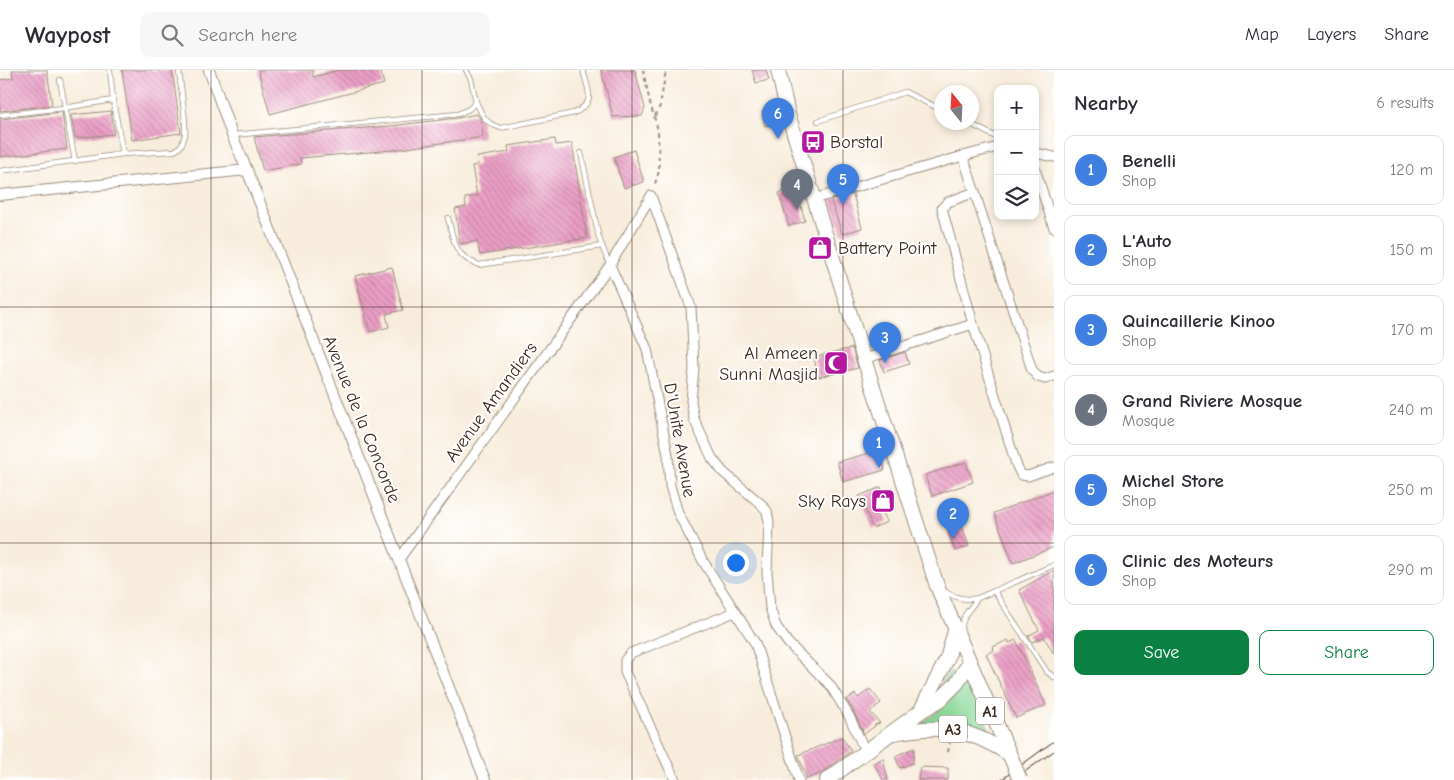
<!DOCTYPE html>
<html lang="en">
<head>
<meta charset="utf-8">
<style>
  body { margin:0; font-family:"Comic Neue",sans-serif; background:#f7f7f7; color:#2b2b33 }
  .controls { position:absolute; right:15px; top:15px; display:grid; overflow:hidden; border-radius:10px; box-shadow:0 2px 8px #0003 }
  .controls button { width:45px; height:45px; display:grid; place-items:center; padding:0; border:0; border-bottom:1px solid #e1e1e2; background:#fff; color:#2b2b33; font:25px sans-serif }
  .compass { position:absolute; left:934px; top:15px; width:45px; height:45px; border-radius:50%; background:#fff; box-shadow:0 2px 8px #0003; rotate:342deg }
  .you { position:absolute; left:735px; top:492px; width:18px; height:18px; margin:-12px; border:4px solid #fff; border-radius:50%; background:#1a73e8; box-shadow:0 0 0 8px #1a73e833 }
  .badge { display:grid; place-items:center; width:32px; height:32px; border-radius:50%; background:#0b8043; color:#fff; font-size:16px; font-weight:700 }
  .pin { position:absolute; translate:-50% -41px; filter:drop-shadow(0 1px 2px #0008) }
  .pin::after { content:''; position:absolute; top:26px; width:18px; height:15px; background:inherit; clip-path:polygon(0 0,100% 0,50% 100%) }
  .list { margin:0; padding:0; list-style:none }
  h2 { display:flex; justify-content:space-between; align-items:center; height:65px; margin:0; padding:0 20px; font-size:21px }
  h2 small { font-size:16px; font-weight:400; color:#7c7c81 }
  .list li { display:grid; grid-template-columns:32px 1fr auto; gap:15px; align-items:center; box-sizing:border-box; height:70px; margin:0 10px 10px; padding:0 10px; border:1px solid #e1e1e2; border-radius:10px }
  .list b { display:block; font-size:19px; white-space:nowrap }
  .list p { margin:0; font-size:16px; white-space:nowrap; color:#7c7c81 }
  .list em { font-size:16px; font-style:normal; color:#7c7c81 }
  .actions { display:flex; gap:10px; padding:15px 20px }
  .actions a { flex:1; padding:11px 0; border:1px solid #0b8043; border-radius:10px; text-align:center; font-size:18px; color:#0b8043 }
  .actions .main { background:#0b8043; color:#fff }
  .icon { flex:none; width:28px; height:28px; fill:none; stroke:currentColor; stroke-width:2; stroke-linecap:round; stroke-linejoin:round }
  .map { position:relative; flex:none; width:1054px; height:710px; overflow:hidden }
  header { display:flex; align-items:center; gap:30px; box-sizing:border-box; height:70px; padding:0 25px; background:#fff; border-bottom:1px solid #e1e1e2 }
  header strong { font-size:24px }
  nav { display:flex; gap:28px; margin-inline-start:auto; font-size:18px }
  .search { width:350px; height:45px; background:#f7f7f7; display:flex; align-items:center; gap:12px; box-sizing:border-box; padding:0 18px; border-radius:10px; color:#7c7c81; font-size:19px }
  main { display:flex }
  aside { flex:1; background:#fff }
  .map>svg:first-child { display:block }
</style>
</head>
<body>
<header>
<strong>Waypost</strong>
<div class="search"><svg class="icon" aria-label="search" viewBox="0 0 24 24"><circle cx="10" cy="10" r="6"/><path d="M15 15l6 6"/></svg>Search here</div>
<nav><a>Map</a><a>Layers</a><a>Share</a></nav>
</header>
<main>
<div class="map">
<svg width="1054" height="710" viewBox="0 0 1054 710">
  <defs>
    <pattern id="building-back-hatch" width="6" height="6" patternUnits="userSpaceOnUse" patternTransform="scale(1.25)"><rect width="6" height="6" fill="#eb9ec5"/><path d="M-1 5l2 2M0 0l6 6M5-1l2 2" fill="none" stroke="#c0819f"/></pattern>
  </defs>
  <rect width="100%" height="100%" fill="#fff"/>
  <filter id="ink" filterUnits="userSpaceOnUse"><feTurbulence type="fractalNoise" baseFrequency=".02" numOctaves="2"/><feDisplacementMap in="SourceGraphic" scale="10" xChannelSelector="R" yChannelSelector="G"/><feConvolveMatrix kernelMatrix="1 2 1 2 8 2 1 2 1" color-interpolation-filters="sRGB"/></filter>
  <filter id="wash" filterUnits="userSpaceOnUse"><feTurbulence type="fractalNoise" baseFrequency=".0096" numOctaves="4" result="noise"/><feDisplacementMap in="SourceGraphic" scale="20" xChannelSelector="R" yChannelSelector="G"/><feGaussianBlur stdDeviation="1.12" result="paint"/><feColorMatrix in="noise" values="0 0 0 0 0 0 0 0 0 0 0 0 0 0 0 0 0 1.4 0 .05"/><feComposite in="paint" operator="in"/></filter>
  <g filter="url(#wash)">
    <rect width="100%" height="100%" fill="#f8eddc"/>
    <g fill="#88d796" stroke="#62805a">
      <path d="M950 601 955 604 953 610 935 628 947 604Z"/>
      <path d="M966 607 992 666 991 669 921 653C942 641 955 628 966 607Z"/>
    </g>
    <g id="blocks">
      <g fill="url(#building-back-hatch)">
        <path d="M12 0H47L52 35 0 41V10L13 8Z"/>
        <path d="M122 0H172L181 63 132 70Z"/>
        <path d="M258 0H313V7L339 0H380L384 14 270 44Z"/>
        <path d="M601 0H635L645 38 642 46 613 47Z"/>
        <path d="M752 0H766L769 10 756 13Z"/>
        <path d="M776 39 779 53 765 56 762 41Z"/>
        <path d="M111 41 114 64 75 68 71 45Z"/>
        <path d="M62 42 67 79 0 87V49Z"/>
        <path d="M477 44 481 50 483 67 393 80 300 88 301 94 263 101 254 67 390 56 458 48Z"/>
        <path d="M555 69 556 75 572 73 587 168 480 185 477 171 460 174 455 139 466 137 465 128 477 126 472 96 478 95 477 87 509 82 508 76Z"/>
        <path d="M634 80 644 112 624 118 614 87Z"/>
        <path d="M796 118 805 151 789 156 779 123Z"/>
        <path d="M853 124 862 158 842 164 831 130Z"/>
        <path d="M392 197 403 240 386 244 389 257 370 262 355 206Z"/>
        <path d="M852 278 858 298 818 307 814 287Z"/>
        <path d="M905 282 909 294 884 302 880 290Z"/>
        <path d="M880 380 885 400 843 412 837 392Z"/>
        <path d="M966 392 973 412 932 426 925 405Z"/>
        <path d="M881 417 887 433 880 436 887 452 873 458 859 426Z"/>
        <path d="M1054 420V477L1013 493 994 443Z"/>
        <path d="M960 450 969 476 955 481 946 455Z"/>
        <path d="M1054 500V584L1044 567 1032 572 1028 566 1039 560 1019 520Z"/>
        <path d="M1008 570 1009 573 1016 570 1046 635 1016 648 986 584 994 580 993 577Z"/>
        <path d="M870 619 881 633 870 642 880 653 874 655 875 656 864 664 852 638 846 630 855 624 858 628Z"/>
        <path d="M842 667 851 681 821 703 807 709 798 685Z"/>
        <path d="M914 678 913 693 900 698 895 686Z"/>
        <path d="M883 688 888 710H883L874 693Z"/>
        <path d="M920 697 948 698V710H918Z"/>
      </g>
    </g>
  </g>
  <g filter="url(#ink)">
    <use href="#blocks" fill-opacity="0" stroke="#9a8c7d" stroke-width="1"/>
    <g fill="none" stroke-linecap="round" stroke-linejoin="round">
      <defs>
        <g id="service">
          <path d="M60 10 75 91"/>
          <path d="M113 30 123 84"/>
          <path d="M476 32C483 46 484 53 501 58L574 43C597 32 588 21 583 0"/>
          <path d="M0 45 64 38 113 30 110 0"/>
          <path d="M818 51 905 22 942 40"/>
          <path d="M967 52 998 68"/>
          <path d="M233 65 458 44 469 39 476 32 471 9 466 0"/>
          <path d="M581 83 599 168 609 194"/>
          <path d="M0 101 123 84 174 81C181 78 183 73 185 65 187 52 180 15 179 0"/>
          <path d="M448 148C454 172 454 186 479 195L602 176"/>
          <path d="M944 521C955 528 965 531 978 528L1054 495"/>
          <path d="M994 521 1047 602 1054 607"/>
          <path d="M960 561 965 545 977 529"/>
        </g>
        <g id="minor">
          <path d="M1035 83 1054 87"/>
          <path d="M963 86 1032 300 1038 307 1045 309 1054 306"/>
          <path d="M1035 99 1054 158"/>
          <path d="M975 122 948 132 942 138 973 254 1016 394 1021 405 1028 406 1054 397"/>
          <path d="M651 126 691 237 694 298 691 331 694 349 712 388 723 402 761 434 767 441 769 452 767 502 770 538 776 556 788 573 830 615 849 646 866 683"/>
          <path d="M814 129 963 86 998 77"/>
          <path d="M610 195 647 279 668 385 670 416 678 443 703 491 755 573 799 710"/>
          <path d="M864 289 973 254"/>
          <path d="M400 488 610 195 651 126"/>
          <path d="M675 710 625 602V590L631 583 735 542"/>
        </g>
        <g id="tertiary">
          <path d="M209 0 232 65 247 100 485 710"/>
          <path d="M0 125 247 100"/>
        </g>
        <g id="primary">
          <path d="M778 0 788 44 864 289 937 516 1012 690"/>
          <path d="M921 640 947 589 955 561"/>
          <path d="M894 663C941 654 968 658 1009 684"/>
          <path d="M827 710 921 641 940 630 957 613 969 593"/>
        </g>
      </defs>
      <use href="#service" stroke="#9a8c7d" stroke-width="6"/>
      <use href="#minor" stroke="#9a8c7d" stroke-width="11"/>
      <use href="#tertiary" stroke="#9a8c7d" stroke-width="12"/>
      <use href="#primary" stroke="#9a8c7d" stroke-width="16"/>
      <g stroke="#9a8c7d" stroke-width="2" stroke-dasharray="4 4" stroke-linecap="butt">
        <path d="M643 0 650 33 658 60 659 101 654 117"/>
        <path d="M655 46 660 36 666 0"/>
        <path d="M948 682 950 672"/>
      </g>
      <use href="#service" stroke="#fff" stroke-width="4.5"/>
      <use href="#minor" stroke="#fff" stroke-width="9"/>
      <use href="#tertiary" stroke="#fff" stroke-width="10"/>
      <use href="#primary" stroke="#fff" stroke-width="14"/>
      <g stroke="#3b2a1e" stroke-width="1">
        <path d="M1001 710 1054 671"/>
        <path d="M1013 710 1054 681"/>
      </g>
      <defs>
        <path id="primary-bridge" d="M1012 690 1020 710"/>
      </defs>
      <use href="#primary-bridge" stroke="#9a8c7d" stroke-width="16" stroke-linecap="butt"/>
      <use href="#primary-bridge" stroke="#fff" stroke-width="14"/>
    </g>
  </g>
  <path fill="none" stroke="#3b2a1e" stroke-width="1" stroke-opacity="0.55" d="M211 0V710M422 0V710M632 0V710M843 0V710M0 237H1054M0 473H1054"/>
  <defs>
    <symbol id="bus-square" viewBox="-11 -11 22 22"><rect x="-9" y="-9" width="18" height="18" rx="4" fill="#b5179e" stroke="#fff"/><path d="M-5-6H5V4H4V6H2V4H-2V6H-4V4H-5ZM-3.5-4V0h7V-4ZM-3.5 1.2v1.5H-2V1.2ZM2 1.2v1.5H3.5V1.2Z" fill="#fff"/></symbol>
    <symbol id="shop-square" viewBox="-11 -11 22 22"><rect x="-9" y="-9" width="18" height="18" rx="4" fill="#b5179e" stroke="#fff"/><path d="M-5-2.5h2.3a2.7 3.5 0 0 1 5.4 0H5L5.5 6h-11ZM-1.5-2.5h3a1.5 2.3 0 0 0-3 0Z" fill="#fff"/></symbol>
    <symbol id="mosque-square" viewBox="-11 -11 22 22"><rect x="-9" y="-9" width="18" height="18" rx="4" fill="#b5179e" stroke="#fff"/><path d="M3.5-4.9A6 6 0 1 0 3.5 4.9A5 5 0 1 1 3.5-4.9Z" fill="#fff"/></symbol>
  </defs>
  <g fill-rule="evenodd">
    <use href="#bus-square" x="799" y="58" width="28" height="28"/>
    <use href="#shop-square" x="806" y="164" width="28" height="28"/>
    <use href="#mosque-square" x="822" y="279" width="28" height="28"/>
    <use href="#shop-square" x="869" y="417" width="28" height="28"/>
  </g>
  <g text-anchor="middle" stroke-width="4" stroke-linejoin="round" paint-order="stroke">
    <g fill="#fff" stroke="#766a62" stroke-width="1">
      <rect x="976" y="627.5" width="28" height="27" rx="4"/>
      <rect x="939" y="645.5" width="28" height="27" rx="4"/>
    </g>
    <g font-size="16" font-weight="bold" fill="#3b2a1e">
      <text x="990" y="647">A1</text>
      <text x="953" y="665">A3</text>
    </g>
    <g font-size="18" fill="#3b2a1e" stroke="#fff" text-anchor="start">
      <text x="830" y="78">Borstal</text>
      <text x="838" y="184">Battery Point</text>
      <text x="818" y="289" text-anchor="end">Al Ameen<tspan x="818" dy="21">Sunni Masjid</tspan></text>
      <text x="866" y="437" text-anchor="end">Sky Rays</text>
    </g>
    <g font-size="18" fill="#3b2a1e" stroke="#fff">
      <text transform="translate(491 332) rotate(-54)" y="6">Avenue Amandiers</text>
      <text transform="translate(362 349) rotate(68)" y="6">Avenue de la Concorde</text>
      <text transform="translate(680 370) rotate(80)" y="6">D'Unite Avenue</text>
    </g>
  </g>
</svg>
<div class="controls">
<button>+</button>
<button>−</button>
<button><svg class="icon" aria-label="layers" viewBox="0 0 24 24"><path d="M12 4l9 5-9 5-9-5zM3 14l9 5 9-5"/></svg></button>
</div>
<svg class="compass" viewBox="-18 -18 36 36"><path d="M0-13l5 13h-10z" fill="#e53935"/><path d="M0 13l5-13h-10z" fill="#7c7c81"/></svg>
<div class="you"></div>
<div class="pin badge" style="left:879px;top:398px;background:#3f7fe0">1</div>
<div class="pin badge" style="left:953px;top:469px;background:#3f7fe0">2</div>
<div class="pin badge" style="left:885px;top:293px;background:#3f7fe0">3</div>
<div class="pin badge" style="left:797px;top:140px;background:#6b7280">4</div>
<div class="pin badge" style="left:843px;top:135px;background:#3f7fe0">5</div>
<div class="pin badge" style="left:778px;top:69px;background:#3f7fe0">6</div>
</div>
<aside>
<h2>Nearby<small>6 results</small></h2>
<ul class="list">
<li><span class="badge" style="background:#3f7fe0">1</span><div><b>Benelli</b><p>Shop</p></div><em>120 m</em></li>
<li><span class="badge" style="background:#3f7fe0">2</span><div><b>L'Auto</b><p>Shop</p></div><em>150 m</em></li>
<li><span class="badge" style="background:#3f7fe0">3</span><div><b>Quincaillerie Kinoo</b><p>Shop</p></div><em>170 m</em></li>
<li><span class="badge" style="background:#6b7280">4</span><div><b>Grand Riviere Mosque</b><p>Mosque</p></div><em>240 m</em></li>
<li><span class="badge" style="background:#3f7fe0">5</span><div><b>Michel Store</b><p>Shop</p></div><em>250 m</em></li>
<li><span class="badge" style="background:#3f7fe0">6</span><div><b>Clinic des Moteurs</b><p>Shop</p></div><em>290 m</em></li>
</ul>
<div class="actions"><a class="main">Save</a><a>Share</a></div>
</aside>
</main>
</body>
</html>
